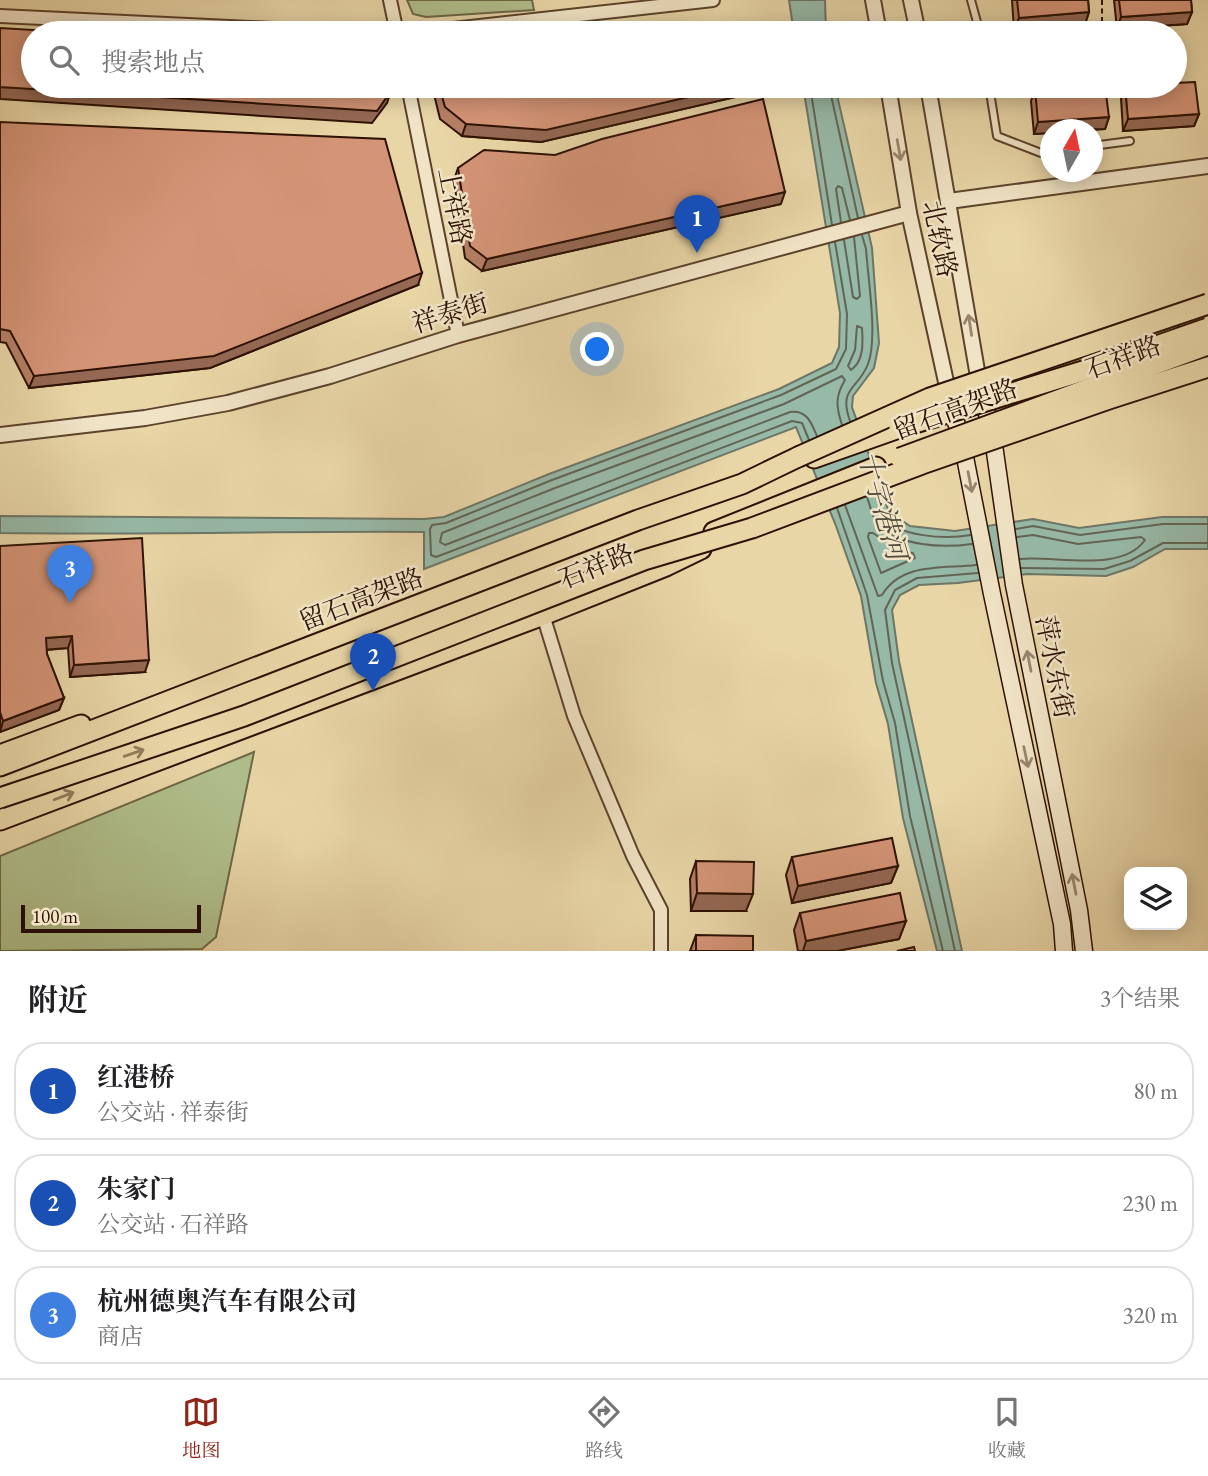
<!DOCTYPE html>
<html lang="zh">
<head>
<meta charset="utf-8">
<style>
  body { margin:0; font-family:"EB Garamond","Noto Serif SC",serif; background:#f6f6f6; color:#202124 }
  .controls { position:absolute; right:21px; bottom:21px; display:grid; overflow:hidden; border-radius:14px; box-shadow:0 4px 18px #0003 }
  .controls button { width:63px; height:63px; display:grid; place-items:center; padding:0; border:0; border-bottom:2px solid #e0e0e0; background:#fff; color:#202124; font:35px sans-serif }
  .compass { position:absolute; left:1040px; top:119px; width:63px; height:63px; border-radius:50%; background:#fff; box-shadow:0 4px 18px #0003; rotate:9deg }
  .scale { position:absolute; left:21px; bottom:18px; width:180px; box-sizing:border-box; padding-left:7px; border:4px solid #2d1102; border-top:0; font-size:19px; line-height:24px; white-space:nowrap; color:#2d1102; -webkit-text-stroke:5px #f1e4c6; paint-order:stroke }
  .you { position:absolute; left:598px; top:350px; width:24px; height:24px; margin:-18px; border:5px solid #fff; border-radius:50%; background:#1a73e8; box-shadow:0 0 0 10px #1a73e833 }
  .badge { display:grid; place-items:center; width:46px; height:46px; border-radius:50%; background:#8f2418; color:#fff; font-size:23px; font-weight:700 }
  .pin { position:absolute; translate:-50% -58px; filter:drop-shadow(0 2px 4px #0008) }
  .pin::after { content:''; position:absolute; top:37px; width:24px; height:21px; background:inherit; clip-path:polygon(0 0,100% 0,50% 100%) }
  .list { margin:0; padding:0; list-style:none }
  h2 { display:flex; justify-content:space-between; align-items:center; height:91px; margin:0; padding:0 28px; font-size:30px }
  h2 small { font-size:23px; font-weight:400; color:#757577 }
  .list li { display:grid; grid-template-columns:46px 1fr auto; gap:21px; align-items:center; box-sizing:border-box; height:98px; margin:0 14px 14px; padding:0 14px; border:2px solid #e0e0e0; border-radius:28px }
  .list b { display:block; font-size:26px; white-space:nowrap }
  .list p { margin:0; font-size:23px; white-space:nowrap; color:#757577 }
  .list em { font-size:23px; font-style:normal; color:#757577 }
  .icon { flex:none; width:38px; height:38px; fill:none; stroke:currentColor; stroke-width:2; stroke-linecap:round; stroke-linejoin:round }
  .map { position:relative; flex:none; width:1208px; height:951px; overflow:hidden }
  .search { position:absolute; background:#fff; box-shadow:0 4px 18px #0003; left:21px; right:21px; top:21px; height:77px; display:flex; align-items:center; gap:18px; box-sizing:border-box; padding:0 24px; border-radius:38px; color:#757577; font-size:26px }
  .sheet { height:427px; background:#fff }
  nav { display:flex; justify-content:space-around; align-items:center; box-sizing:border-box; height:98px; border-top:2px solid #e0e0e0; background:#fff; font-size:19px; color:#757577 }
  nav a { display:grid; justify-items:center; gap:4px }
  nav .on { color:#8f2418 }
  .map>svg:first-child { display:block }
</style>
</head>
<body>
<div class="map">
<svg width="1208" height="951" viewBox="0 0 1208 951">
  <rect width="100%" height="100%" fill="#e9d6a7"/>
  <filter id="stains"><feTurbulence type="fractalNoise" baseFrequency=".00286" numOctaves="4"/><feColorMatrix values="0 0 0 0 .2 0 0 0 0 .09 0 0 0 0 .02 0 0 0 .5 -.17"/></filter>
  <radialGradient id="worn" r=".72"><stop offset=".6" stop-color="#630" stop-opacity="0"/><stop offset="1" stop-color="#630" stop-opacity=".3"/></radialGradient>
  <g fill="#b0bf8c" stroke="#6e6847" stroke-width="2">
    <path d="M407 0H532L534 10 426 17 413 14Z"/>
    <path d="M254 752 216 937 202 949 0 951V856Z"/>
  </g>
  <g fill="#97b9a8" stroke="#6d7666" stroke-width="2">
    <path d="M789 0H825L826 33H794Z"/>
    <path d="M803 86H835L872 248 879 343 874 368 853 396 852 407 889 512 910 526 955 531 1033 519 1079 528 1162 517H1208V549H1165L1133 567 1106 576 1027 574 958 583 919 585 900 595 892 610 899 661 962 951H937L903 818 888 724 876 683 861 596 836 526 796 427 424 569V532C282 531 141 535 0 533V516L424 519 444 517 549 474 779 389 832 363 839 347 840 313Z"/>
  </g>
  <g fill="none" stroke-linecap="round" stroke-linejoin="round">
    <g stroke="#626555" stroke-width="2">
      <path d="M810 86 832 225"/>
      <path d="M829 86 858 218"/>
      <path d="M841 222 836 189 838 186 842 188 850 220"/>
      <path d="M844 240 853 297 857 299 860 296 854 237"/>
      <path d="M857 326 862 328C863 343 864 361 851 370L848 366 855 350Z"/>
      <path d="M850 421C838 387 858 390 868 364 878 338 868 279 866 249L862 235"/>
      <path d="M817 436C811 422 807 410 790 412L445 545 440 542 442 533 555 488 784 404 842 376 845 380C835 396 836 407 842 425"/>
      <path d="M809 440 802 423 792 421 436 557 431 555 430 529 432 525 446 523 552 480 781 395 836 369 846 349 847 314 835 242"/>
      <path d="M875 494C877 500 879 509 883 515 896 538 947 539 971 535"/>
      <path d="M867 497C870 505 872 516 877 523 899 547 943 548 972 544"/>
      <path d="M845 505 878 596 882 595C902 562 943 569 976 565"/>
      <path d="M837 508 867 595 883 681 895 723 910 816 943 951"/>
      <path d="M1016 529 1033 526 1080 535 1163 524H1208"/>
      <path d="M873 533 898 550 913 553 915 558 881 573 868 537 869 533Z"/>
      <path d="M1017 537 1033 535 1078 544 1141 537 1145 540C1121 574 1054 555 1020 559"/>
      <path d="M1021 568 1104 569 1130 561 1163 543H1208"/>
      <path d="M955 951 892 663 885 610 895 590 917 578 978 573"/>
    </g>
    <defs>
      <g id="service">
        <path d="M971 0 980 33"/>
        <path d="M989 86 997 136 1041 153 1050 152"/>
        <path d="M1092 146 1130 141"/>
      </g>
      <g id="minor">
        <path d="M390 0 397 33"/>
        <path d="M0 16 356 33"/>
        <path d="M417 33 713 0"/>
        <path d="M408 86 458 335"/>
        <path d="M543 615 574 716 633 856 661 910V951"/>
      </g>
      <g id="tertiary">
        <path d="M873 0 879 33"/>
        <path d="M911 0 918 33"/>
        <path d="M888 86 909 213 950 400"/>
        <path d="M928 86 980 388"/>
        <path d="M949 201 1208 166"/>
        <path d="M0 435 145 418 228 403 330 376 458 335 909 213"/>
      </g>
      <g id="secondary">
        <path d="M981 393 992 431 1014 585 1079 910 1084 951"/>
        <path d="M950 402 962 442 992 594 1062 924 1064 951"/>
      </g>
      <g id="primary">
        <path d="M1176 366 1208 356"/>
        <path d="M922 410 1170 332"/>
        <path d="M0 755 81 725"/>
        <path d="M0 820 543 615 666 566 701 549"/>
      </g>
      <g id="trunk">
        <path d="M814 458 899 428"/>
        <path d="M714 532 876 467"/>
        <path d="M0 766 638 520 742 484 798 457"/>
      </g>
    </defs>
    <use href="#service" stroke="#5c422b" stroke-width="10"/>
    <use href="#minor" stroke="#5c422b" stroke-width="16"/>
    <use href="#tertiary" stroke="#5c422b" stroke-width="18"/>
    <use href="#secondary" stroke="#2d1102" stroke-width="19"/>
    <use href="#primary" stroke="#2d1102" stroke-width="23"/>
    <use href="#trunk" stroke="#2d1102" stroke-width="23"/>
    <g stroke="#2d1102" stroke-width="2" stroke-dasharray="5 3.5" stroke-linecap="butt">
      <path d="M1102 0V27"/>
      <path d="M1080 33 1102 29 1114 33"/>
      <path d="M1052 86 1060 88"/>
      <path d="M1104 87H1126"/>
    </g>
    <use href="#service" stroke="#f1e4c6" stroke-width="6"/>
    <use href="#minor" stroke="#f1e4c6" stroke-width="12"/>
    <use href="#tertiary" stroke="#f1e4c6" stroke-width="14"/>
    <use href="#secondary" stroke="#f1e4c6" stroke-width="16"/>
    <use href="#primary" stroke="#e9d6a7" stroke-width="19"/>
    <use href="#trunk" stroke="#e9d6a7" stroke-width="19"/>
    <defs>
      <g id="trunk-bridge">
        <path d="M899 428 1099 366 1208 328"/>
        <path d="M798 457 930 398 1208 304"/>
        <path d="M900 458 1208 345"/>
        <path d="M0 798 244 716 644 560 752 528 922 464 1109 399 1208 367"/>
      </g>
    </defs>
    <use href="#trunk-bridge" stroke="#2d1102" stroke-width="23" stroke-linecap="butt"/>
    <use href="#trunk-bridge" stroke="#e9d6a7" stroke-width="19"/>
  </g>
  <g fill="#b67f66" stroke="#2d1102" stroke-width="2">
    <path d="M1012 0H1088L1089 12 1085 24 1014 30Z"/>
    <path d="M1114 0H1191L1192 12 1187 24 1117 29Z"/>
    <path d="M434 86H756L753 93 541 142 462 136 440 119 433 90Z"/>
    <path d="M1125 86 1199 114 1194 126 1123 131 1121 98Z"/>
    <path d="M1035 89 1109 117 1105 129 1034 134 1031 101Z"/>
    <path d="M0 122 418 285 210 368 29 388 6 343 0 342Z"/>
    <path d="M458 168 781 204 482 271 465 258 454 180Z"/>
    <path d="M0 546 145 672 70 677 68 648 47 650V654L64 698 59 710 0 732Z"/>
    <path d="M792 857 898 866 891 883 792 903 786 875Z"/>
    <path d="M696 861 746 911H691L690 879Z"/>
    <path d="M800 913 906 921 899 939 837 951H798L794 930Z"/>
    <path d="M696 935 753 951H690Z"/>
  </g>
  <g fill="#946853" stroke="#2d1102" stroke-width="2">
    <path d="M1089 12 1085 24 1014 30 1019 18Z"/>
    <path d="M1192 12 1187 24 1117 29 1121 17Z"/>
    <path d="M736 86H756L753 93 541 142 462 136 466 124Z"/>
    <path d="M0 87 391 91 387 103 372 123 0 99Z"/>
    <path d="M1199 114 1194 126 1123 131 1128 119Z"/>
    <path d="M1109 117 1105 129 1051 130V133L1034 134 1038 122Z"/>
    <path d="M785 192 781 204 482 271 487 259Z"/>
    <path d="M422 273 418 285 210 368 29 388 34 376Z"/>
    <path d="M72 636 68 648 42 650 46 638Z"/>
    <path d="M149 660 145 672 70 677 74 665Z"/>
    <path d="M64 698 59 710 0 732 3 721Z"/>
    <path d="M898 866 891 883 792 903 798 886Z"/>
    <path d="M697 893 753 894 746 911H691Z"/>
    <path d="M906 921 899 939 837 951H803L806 941Z"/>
  </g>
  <g fill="#d49477" stroke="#2d1102" stroke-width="2">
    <path d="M1017 0H1088L1089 12 1019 18Z"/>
    <path d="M1119 0H1191L1192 12 1121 17Z"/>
    <path d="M733 24 748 33H691Z"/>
    <path d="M0 28 82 33H33V86H390L391 91 377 111 0 87Z"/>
    <path d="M1195 82 1199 114 1128 119 1125 86H1175V83Z"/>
    <path d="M439 86H736L546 130 466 124 445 107Z"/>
    <path d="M1093 86H1105L1109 117 1038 122 1035 89Z"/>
    <path d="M763 99 785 192 487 259 470 246 458 168 484 150 555 155 602 139Z"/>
    <path d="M0 122 385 139 422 273 214 356 34 376 10 331 0 329Z"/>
    <path d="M142 538 149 660 74 665 72 636 46 638 47 654 64 698 3 721 0 712V546Z"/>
    <path d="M892 838 898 866 798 886 792 857Z"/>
    <path d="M696 861 754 862 753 894 697 893Z"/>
    <path d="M900 893 906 921 806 941 800 913Z"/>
    <path d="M696 935 753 936V951H696Z"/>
    <path d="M914 947 915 951H897Z"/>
  </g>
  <defs><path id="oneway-shaft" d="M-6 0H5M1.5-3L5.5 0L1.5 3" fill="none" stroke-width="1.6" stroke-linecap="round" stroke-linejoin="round" transform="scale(1.75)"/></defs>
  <g stroke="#99856e">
    <use href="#oneway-shaft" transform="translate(899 150) rotate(80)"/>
    <use href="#oneway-shaft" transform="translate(970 325) rotate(-99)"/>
    <use href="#oneway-shaft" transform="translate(970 482) rotate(79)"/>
    <use href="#oneway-shaft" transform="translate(1029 661) rotate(-101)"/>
    <use href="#oneway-shaft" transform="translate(1026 757) rotate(78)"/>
    <use href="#oneway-shaft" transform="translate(1074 884) rotate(-101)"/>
  </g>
  <g stroke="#947d5d">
    <use href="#oneway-shaft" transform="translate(134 753) rotate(-19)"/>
    <use href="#oneway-shaft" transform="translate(64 796) rotate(-21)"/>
  </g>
  <g text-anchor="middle" stroke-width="5" stroke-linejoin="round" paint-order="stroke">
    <g font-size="26" fill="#2d1102" stroke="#f1e4c6">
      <text transform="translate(455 206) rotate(79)" y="9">上祥路</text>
      <text transform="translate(940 239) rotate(78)" y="9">北软路</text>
      <text transform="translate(450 313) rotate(-17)" y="9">祥泰街</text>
      <text transform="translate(1123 357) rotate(-20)" y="9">石祥路</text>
      <text transform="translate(955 409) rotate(-20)" y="9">留石高架路</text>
      <text transform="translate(596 566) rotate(-22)" y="9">石祥路</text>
      <text transform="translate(361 599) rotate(-21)" y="9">留石高架路</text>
      <text transform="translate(1055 667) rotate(79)" y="9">萍水东街</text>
    </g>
    <g font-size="28" font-style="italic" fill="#524c3c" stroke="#f1e4c6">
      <text transform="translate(883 505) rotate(74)" y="10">十字港河</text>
    </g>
  </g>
  <rect width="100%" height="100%" filter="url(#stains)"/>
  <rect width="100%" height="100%" fill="url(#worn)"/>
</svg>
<div class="controls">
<button><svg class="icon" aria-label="layers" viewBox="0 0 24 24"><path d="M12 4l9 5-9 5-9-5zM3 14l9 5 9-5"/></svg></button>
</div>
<svg class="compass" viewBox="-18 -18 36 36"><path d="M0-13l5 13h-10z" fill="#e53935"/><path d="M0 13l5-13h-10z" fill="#757577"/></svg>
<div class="scale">100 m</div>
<div class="you"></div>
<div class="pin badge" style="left:697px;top:253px;background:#1a4fb4">1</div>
<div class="pin badge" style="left:373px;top:691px;background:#1a4fb4">2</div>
<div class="pin badge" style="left:70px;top:603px;background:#3f7fe0">3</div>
<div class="search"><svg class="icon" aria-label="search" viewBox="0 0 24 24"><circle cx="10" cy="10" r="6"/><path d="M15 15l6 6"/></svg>搜索地点</div>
</div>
<section class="sheet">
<h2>附近<small>3个结果</small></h2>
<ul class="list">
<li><span class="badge" style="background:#1a4fb4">1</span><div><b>红港桥</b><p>公交站 · 祥泰街</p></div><em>80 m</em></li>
<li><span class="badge" style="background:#1a4fb4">2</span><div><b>朱家门</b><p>公交站 · 石祥路</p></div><em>230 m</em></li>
<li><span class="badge" style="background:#3f7fe0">3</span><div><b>杭州德奥汽车有限公司</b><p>商店</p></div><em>320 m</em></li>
</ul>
</section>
<nav>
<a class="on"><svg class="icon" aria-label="map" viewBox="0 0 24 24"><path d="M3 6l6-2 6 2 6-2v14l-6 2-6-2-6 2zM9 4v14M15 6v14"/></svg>地图</a>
<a><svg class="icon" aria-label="directions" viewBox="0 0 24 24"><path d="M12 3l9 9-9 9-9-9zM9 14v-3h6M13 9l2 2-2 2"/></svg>路线</a>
<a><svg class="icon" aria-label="saved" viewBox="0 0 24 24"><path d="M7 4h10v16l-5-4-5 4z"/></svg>收藏</a>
</nav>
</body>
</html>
